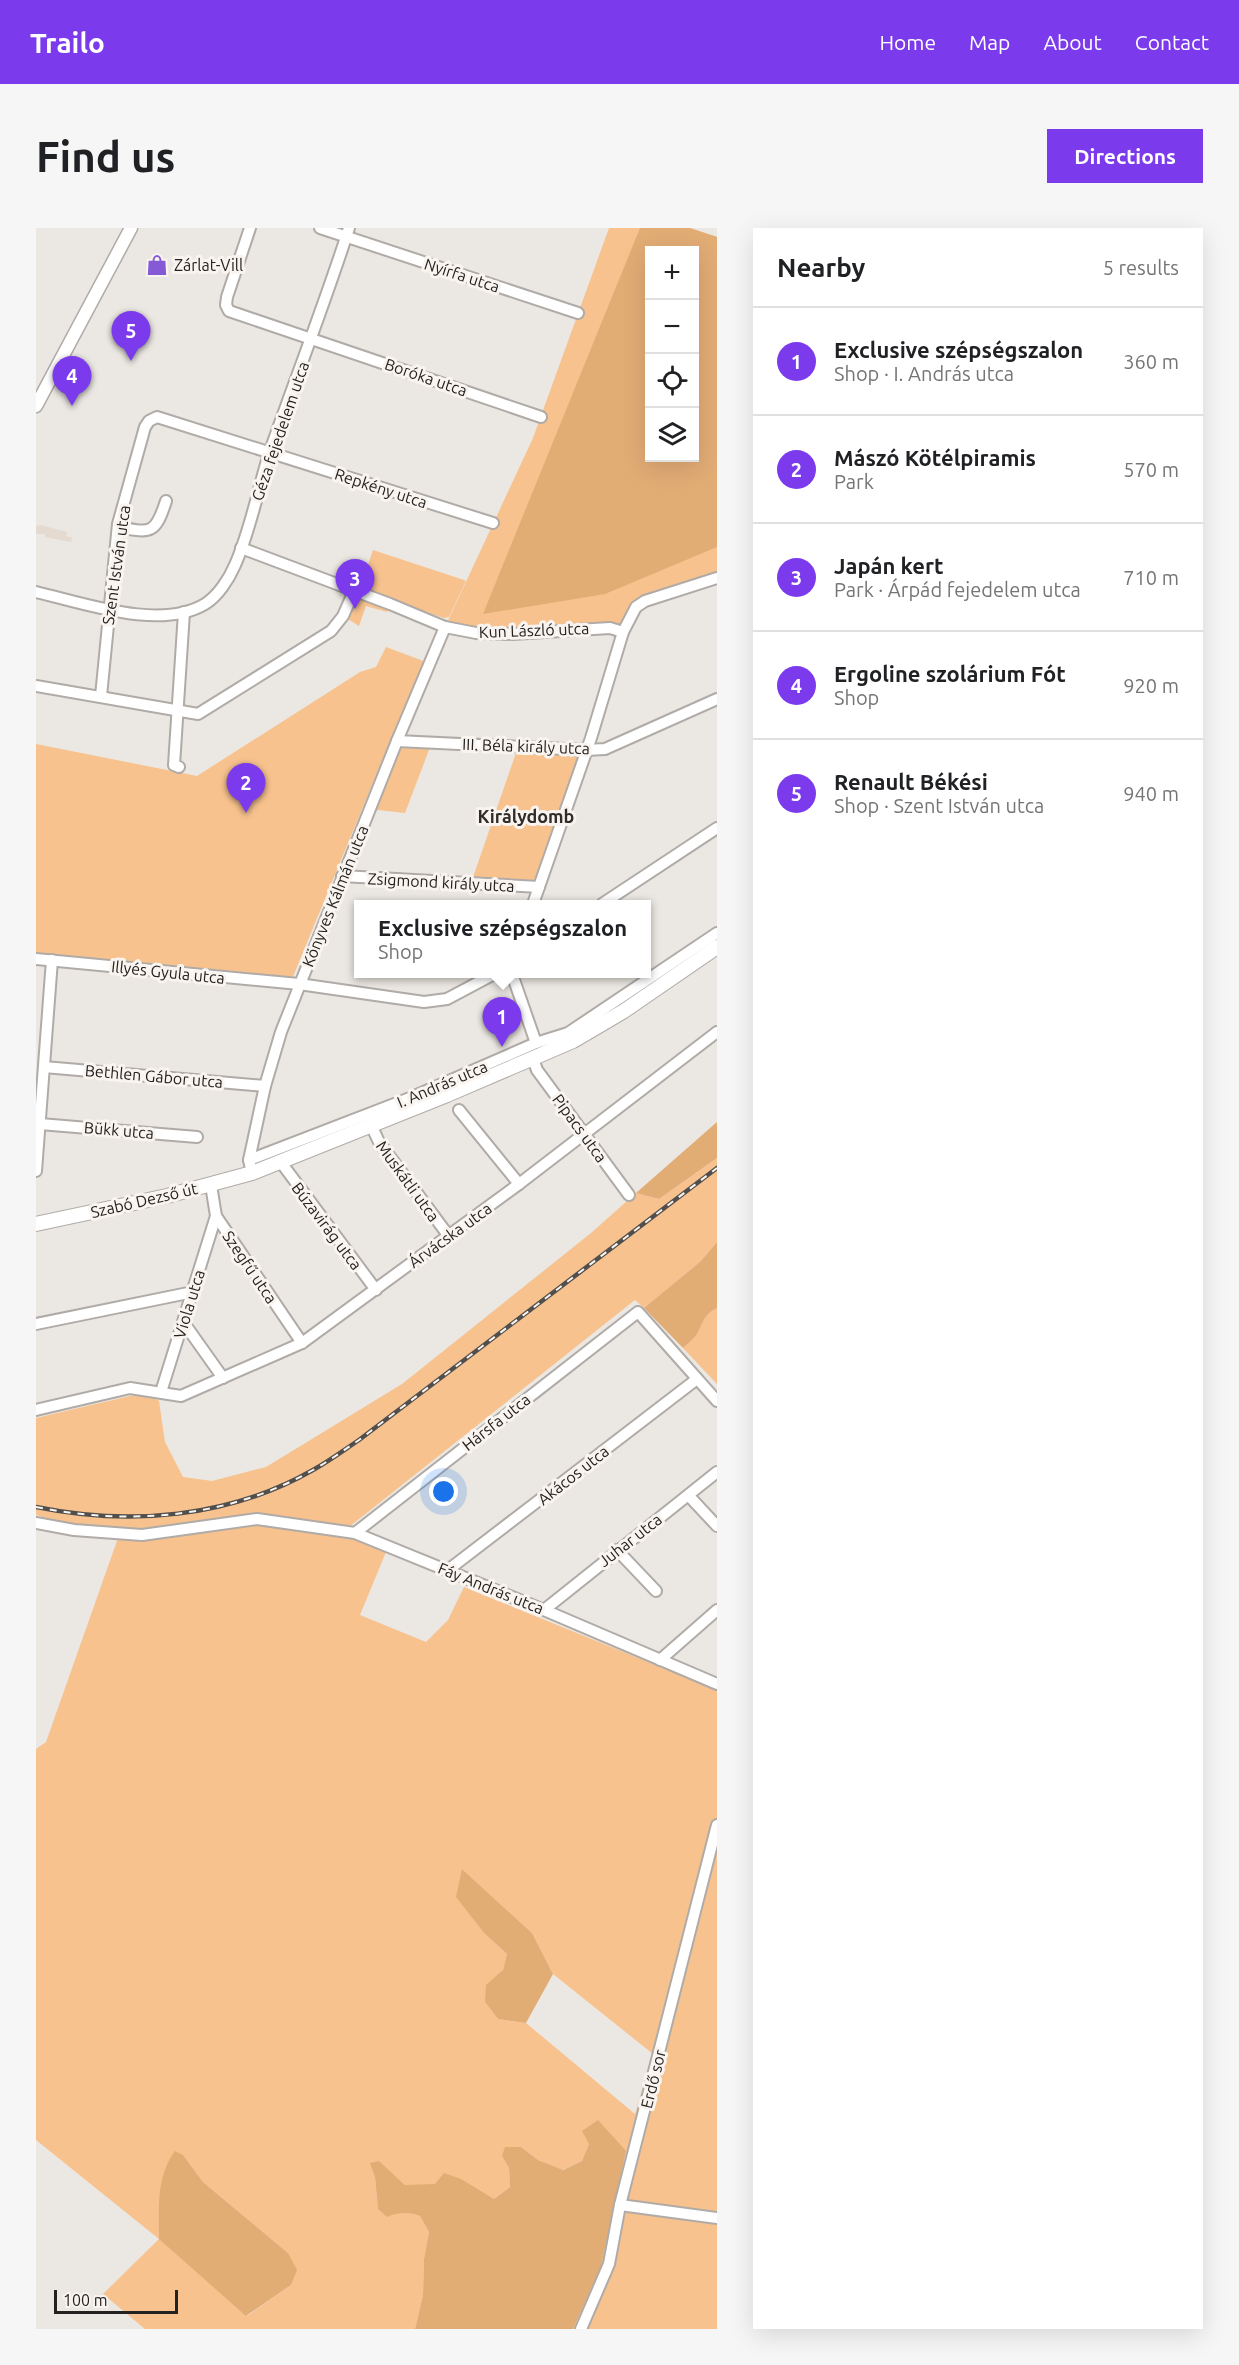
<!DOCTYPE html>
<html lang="en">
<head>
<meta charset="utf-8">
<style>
  body { margin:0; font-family:Ubuntu,sans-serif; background:#f6f6f6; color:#202124 }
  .controls { position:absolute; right:18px; top:18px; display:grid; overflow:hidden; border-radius:0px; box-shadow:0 6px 24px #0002 }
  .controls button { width:54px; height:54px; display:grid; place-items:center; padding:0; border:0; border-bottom:2px solid #e0e0e0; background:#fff; color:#202124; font:30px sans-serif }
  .scale { position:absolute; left:18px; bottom:15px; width:124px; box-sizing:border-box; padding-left:6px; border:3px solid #242221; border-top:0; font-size:16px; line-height:21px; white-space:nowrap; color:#242221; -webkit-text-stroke:4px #f9f4ef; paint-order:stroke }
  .you { position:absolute; left:408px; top:1264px; width:21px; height:21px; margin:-15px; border:4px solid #fff; border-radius:50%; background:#1a73e8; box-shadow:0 0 0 9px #1a73e833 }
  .badge { display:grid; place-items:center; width:39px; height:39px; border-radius:50%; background:#7c3aed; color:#fff; font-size:20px; font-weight:700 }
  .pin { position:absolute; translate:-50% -50px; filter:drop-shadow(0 2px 3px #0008) }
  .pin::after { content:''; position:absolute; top:32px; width:21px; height:18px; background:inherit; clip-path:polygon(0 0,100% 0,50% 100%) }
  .popup { position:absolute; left:318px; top:672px; width:297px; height:78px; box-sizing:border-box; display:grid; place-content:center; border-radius:0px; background:#fff; filter:drop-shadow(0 2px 4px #0005); font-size:20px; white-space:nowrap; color:#757577 }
  .popup b { font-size:22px; color:#202124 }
  .popup::after { content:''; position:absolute; left:50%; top:100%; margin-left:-12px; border:12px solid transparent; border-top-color:#fff }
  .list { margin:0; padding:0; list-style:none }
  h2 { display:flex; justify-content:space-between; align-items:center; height:78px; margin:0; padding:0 24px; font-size:26px }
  h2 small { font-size:20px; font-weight:400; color:#757577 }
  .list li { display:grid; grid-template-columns:39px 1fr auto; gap:18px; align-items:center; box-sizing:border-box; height:108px; padding:0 24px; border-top:2px solid #e0e0e0 }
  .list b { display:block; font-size:22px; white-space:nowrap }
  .list p { margin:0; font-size:20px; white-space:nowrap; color:#757577 }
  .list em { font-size:20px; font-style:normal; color:#757577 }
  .icon { flex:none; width:33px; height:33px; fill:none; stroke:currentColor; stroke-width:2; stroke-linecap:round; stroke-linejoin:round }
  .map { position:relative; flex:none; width:681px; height:2101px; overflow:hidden; border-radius:0px }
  header { display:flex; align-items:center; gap:36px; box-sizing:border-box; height:84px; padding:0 30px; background:#7c3aed; color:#fff }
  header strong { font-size:28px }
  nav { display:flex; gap:33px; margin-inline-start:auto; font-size:21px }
  .intro { display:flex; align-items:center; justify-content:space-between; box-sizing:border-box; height:144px; padding:0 36px }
  h1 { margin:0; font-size:42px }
  .button { padding:15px 27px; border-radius:0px; background:#7c3aed; color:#fff; font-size:21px; font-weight:700 }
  main { display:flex; gap:36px; padding:0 36px }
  aside { flex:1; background:#fff; border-radius:0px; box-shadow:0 6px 24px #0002 }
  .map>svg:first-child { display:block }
</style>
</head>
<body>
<header>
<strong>Trailo</strong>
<nav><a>Home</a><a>Map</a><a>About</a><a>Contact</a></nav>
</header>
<div class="intro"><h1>Find us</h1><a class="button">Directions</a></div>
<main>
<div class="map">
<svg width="681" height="2101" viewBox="0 0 681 2101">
  <rect width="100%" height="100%" fill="#ebe7e2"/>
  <path fill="#e5dad0" d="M5 297 31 304 30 308 36 310 35 314 9 309V306H0V298Z"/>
  <g fill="#f7c28e" fill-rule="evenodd">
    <path d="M573 0H654L681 9V350L609 373 587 404H512L409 399 497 210ZM614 22H658V230H614Z"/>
    <path d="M337 322 428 352 430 353 413 389 408 390 324 361Z"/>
    <path d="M318 363 354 376 351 384 330 378 323 398 307 388Z"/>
    <path d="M350 419 390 434 364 489 256 751 0 726V516L161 548 324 444 340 439Z"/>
    <path d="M361 513 396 514 369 585 333 581Z"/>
    <path d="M482 519 550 522 503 659 435 655Z"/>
    <path d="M681 930V1014L665 1033 608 1080 599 1072 313 1299 318 1310 350 1324 324 1387 390 1414 412 1392 428 1359 681 1462V2101H537L565 2039 590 1923 553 1916 546 1933 526 1942 502 1932 485 1919 466 1928 473 1940 474 1959 458 1971C431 1955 400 1959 369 1957L357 1946 339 1949 342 1981C356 1985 371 1983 384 1988L393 2004 388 2031 387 2067 379 2101H109L67 2066 123 2011 0 1912V1521L10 1514 82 1310 0 1287V1190L111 1164 123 1173 129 1214 147 1249 176 1253 230 1239 366 1156 555 1005 600 965 623 971ZM426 1641 496 1705 517 1746 617 1826 599 1886 490 1795 462 1791 449 1774 467 1742 471 1726 449 1706ZM147 1927 167 1954 252 2025 255 2057 211 2088Z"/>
    <path d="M681 1080V1156L647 1120C651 1116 657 1112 661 1106 667 1095 668 1086 681 1080Z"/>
  </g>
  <g fill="#e2ac75" fill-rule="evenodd">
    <path d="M604 0H654L681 9V319L569 366 447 386ZM658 22V230H614V22Z"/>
    <path d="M681 894V930L623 971 600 965Z"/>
    <path d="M681 1014V1080C668 1086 667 1095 661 1106 657 1112 651 1116 647 1120L608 1080 665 1033Z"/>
    <path d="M426 1641 496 1705 517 1746 490 1795 462 1791 449 1774 450 1757 467 1742 471 1726 449 1706 420 1669Z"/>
    <path d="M562 1892 590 1923 565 2039 537 2101H379L387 2067 388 2031 393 2004 384 1988C373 1984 362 1984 351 1989L342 1981 339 1949 334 1935 343 1933 369 1957 399 1956 408 1945 425 1951 458 1971 474 1959 473 1940 466 1928 469 1919H485L502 1932 527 1942 546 1933 553 1916 546 1903Z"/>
    <path d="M139 1923 147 1927 167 1954 252 2025 261 2042 255 2057 210 2088 123 2011C123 1979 120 1949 139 1923Z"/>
  </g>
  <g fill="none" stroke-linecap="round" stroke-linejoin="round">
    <defs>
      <g id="minor">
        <path d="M214 0 191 69 190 77 193 83 505 189"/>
        <path d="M284 0 542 85"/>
        <path d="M82 299C115 305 119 307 130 273"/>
        <path d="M205 320 354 376 409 399 440 405 477 406 574 400 587 404"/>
        <path d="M0 364C48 375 124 403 169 376 182 368 193 351 199 337 215 301 222 260 234 223 260 149 289 75 313 0"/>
        <path d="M0 458 162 486 295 403 307 388 318 363"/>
        <path d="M65 468 82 296 109 199 113 193 121 189 457 295"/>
        <path d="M361 513 550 522 569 521 681 471"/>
        <path d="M143 539 138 537 148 384"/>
        <path d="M306 648 503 659"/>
        <path d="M497 676 555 510 587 404 600 379 609 373 681 350"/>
        <path d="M566 676 681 600"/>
        <path d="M0 731 263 756 388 774 411 771 458 746"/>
        <path d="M476 746 500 815"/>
        <path d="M497 831 501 842 593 967"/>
        <path d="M8 839 229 858"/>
        <path d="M423 882 483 956"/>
        <path d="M4 896 161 909"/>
        <path d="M335 897 343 914 412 1007"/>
        <path d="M213 932 374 870 500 815 532 805 681 705"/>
        <path d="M244 933 340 1062"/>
        <path d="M0 943 16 732"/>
        <path d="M216 945 213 932 229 858 245 804 361 513 409 399"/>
        <path d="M175 957 180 988 266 1115"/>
        <path d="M148 1095 187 1150"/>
        <path d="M0 1096 157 1064"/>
        <path d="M125 1164 180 988"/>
        <path d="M0 1182 94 1160 145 1168 266 1115 483 956 681 804"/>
        <path d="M653 1268 681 1298"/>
        <path d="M0 1295 38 1302 106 1307 221 1291 319 1305 508 1382 681 1456"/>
        <path d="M319 1305 602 1084 681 1173"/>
        <path d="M581 1322 620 1363"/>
        <path d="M412 1342 661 1151"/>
        <path d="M508 1382 681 1244"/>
        <path d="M624 1432 681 1382"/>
        <path d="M584 1977 681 1990"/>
        <path d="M545 2101 573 2036 584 1977 681 1597"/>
      </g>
      <path id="tertiary" d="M0 178 95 0"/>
      <path id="secondary" d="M0 996 131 968 216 945 411 867 537 813 588 783 681 719"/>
    </defs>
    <use href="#minor" stroke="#b0aba7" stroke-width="14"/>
    <use href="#tertiary" stroke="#b0aba7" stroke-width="15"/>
    <use href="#secondary" stroke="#b0aba7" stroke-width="16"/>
    <use href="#minor" stroke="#fff" stroke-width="10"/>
    <use href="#tertiary" stroke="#fff" stroke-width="12"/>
    <use href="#secondary" stroke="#fff" stroke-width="14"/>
    <defs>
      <path id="rail" d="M0 1279C93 1298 193 1290 277 1242 293 1233 308 1222 323 1212L681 940"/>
    </defs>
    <use href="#rail" stroke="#514f4d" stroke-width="4.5"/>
    <use href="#rail" stroke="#f9f4ef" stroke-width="2" stroke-dasharray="7" stroke-linecap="butt"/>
  </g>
  <defs>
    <symbol id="shop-bare" viewBox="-9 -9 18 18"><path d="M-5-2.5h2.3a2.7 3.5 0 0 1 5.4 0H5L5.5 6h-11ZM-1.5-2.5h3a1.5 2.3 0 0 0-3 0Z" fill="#855bd5" stroke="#f9f4ef" stroke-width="2.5" paint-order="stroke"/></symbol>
  </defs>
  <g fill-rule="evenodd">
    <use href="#shop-bare" x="106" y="22" width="30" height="30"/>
  </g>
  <g text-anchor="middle" stroke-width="6" stroke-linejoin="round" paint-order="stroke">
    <g font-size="16" fill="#242221" stroke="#f9f4ef" text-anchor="start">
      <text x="138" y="43">Zárlat-Vill</text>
    </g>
    <g font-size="16" fill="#242221" stroke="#f9f4ef">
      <text transform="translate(426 47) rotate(18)" y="6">Nyírfa utca</text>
      <text transform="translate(390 149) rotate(19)" y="6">Boróka utca</text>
      <text transform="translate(244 203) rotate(-71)" y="6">Géza fejedelem utca</text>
      <text transform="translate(345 260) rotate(18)" y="6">Repkény utca</text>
      <text transform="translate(80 337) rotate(-82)" y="6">Szent István utca</text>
      <text transform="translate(498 402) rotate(-2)" y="6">Kun László utca</text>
      <text transform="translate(490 518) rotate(2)" y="6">III. Béla király utca</text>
      <text transform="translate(405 654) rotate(3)" y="6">Zsigmond király utca</text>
      <text transform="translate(299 668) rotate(-68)" y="6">Könyves Kálmán utca</text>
      <text transform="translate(132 744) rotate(6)" y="6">Illyés Gyula utca</text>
      <text transform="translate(118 848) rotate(5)" y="6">Bethlen Gábor utca</text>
      <text transform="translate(406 856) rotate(-23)" y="6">I. András utca</text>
      <text transform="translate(544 900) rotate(54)" y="6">Pipacs utca</text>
      <text transform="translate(83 902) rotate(5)" y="6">Bükk utca</text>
      <text transform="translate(372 953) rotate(54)" y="6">Muskátli utca</text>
      <text transform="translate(108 972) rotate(-13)" y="6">Szabó Dezső út</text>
      <text transform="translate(291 998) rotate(53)" y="6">Búzavirág utca</text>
      <text transform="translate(414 1007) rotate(-36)" y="6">Árvácska utca</text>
      <text transform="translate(214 1039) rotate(56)" y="6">Szegfű utca</text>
      <text transform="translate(153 1076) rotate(-73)" y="6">Viola utca</text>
      <text transform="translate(460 1194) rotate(-38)" y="6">Hársfa utca</text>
      <text transform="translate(537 1247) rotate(-38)" y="6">Akácos utca</text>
      <text transform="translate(594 1312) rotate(-38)" y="6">Juhar utca</text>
      <text transform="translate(455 1360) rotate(22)" y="6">Fáy András utca</text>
      <text transform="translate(617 1851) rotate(-76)" y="6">Erdő sor</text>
    </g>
    <g font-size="18" font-weight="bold" fill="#302d29" stroke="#f9f4ef">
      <text x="490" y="595">Királydomb</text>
    </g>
  </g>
</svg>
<div class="controls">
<button>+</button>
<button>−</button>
<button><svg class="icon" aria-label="locate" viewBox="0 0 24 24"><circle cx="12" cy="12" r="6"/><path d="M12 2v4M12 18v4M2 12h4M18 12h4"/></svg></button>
<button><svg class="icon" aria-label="layers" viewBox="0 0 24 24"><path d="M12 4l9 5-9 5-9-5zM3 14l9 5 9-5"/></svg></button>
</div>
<div class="scale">100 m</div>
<div class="you"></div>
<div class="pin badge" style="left:466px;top:819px">1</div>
<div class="popup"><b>Exclusive szépségszalon</b>Shop</div>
<div class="pin badge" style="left:210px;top:585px">2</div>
<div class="pin badge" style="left:319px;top:381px">3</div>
<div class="pin badge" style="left:36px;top:178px">4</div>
<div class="pin badge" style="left:95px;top:133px">5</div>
</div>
<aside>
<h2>Nearby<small>5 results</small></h2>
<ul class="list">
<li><span class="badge">1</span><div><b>Exclusive szépségszalon</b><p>Shop · I. András utca</p></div><em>360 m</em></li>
<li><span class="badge">2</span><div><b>Mászó Kötélpiramis</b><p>Park</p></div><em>570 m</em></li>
<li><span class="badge">3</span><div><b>Japán kert</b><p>Park · Árpád fejedelem utca</p></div><em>710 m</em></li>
<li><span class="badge">4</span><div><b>Ergoline szolárium Fót</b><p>Shop</p></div><em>920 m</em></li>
<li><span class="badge">5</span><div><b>Renault Békési</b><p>Shop · Szent István utca</p></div><em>940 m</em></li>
</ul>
</aside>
</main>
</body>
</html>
